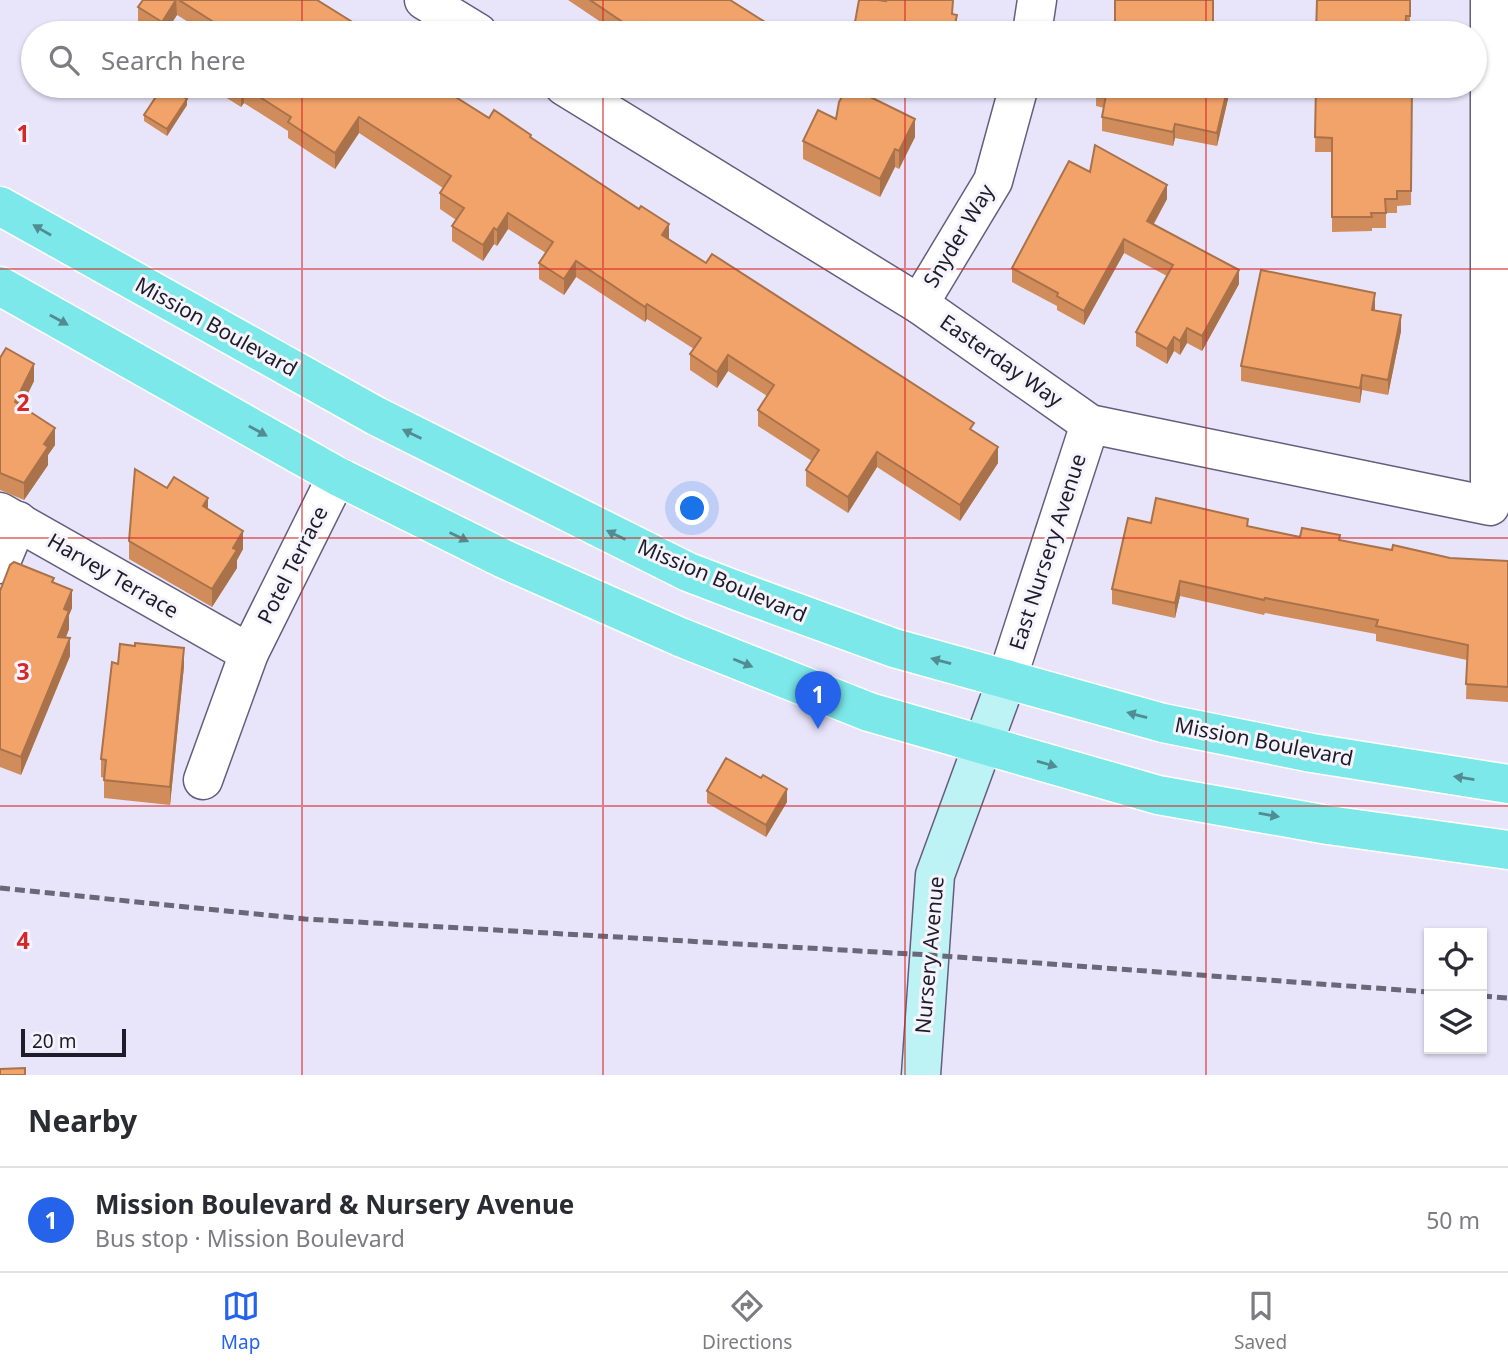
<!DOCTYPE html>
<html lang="en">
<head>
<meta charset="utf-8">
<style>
  body { margin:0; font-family:"Noto Sans",sans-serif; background:#f7f7f7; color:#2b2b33 }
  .controls { position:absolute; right:21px; bottom:21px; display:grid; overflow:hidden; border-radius:0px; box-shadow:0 2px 5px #0004 }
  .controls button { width:63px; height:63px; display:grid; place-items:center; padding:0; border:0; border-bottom:2px solid #e1e1e2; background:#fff; color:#2b2b33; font:35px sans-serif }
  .scale { position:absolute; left:21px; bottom:18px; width:105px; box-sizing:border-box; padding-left:7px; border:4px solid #1e1c29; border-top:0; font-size:19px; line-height:24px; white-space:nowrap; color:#1e1c29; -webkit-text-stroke:5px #f5f4fc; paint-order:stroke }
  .you { position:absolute; left:693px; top:509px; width:24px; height:24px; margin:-18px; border:5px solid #fff; border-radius:50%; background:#1a73e8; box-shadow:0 0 0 10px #1a73e833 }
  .badge { display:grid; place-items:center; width:46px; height:46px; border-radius:50%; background:#2563eb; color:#fff; font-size:23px; font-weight:700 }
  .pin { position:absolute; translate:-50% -58px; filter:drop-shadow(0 2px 4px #0008) }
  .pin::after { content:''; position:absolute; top:37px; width:24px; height:21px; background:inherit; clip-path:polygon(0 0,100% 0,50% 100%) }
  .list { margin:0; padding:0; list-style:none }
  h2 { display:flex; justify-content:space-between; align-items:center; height:91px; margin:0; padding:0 28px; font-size:30px }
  h2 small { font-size:23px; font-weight:400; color:#7c7c81 }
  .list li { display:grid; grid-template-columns:46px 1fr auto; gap:21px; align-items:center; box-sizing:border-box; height:105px; padding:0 28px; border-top:2px solid #e1e1e2 }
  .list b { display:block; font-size:26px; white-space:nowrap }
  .list p { margin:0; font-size:23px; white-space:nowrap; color:#7c7c81 }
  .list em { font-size:23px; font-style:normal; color:#7c7c81 }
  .icon { flex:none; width:38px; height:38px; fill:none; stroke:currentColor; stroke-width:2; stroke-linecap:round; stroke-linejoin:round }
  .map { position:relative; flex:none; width:1508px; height:1075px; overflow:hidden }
  .search { position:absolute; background:#fff; box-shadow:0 2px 5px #0004; left:21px; right:21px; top:21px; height:77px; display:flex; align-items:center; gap:18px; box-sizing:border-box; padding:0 24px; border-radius:38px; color:#7c7c81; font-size:26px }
  .sheet { height:196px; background:#fff }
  nav { display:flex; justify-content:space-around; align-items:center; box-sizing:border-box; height:98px; border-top:2px solid #e1e1e2; background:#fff; font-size:19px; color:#7c7c81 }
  nav a { display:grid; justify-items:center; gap:4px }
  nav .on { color:#2563eb }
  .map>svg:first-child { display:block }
</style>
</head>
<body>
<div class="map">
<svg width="1508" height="1075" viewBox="0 0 1508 1075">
  <rect width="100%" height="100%" fill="#e8e5fb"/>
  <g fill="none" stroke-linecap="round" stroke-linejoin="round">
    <defs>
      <g id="minor">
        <path d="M424 0 478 33"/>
        <path d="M1032 33 1037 0"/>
        <path d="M564 86 919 304 1090 424 1490 506V0"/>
        <path d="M919 304 993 181 1019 86"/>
        <path d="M0 512 249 653"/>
        <path d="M0 564 18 521"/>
        <path d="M1007 679 1090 424"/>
        <path d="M203 780 249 653 337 476"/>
      </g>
      <path id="secondary" d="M921 1075 935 875 1007 679"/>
      <g id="primary">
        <path d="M0 206 376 416 688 572 743 593 894 648 1163 723 1312 753 1508 784"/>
        <path d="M0 286 337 476 504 559 680 637 869 712 1158 795 1328 825 1508 850"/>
      </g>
    </defs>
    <use href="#minor" stroke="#645e7d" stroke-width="41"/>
    <use href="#secondary" stroke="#645e7d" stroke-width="41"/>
    <use href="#primary" stroke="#fff" stroke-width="41"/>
    <use href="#minor" stroke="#fff" stroke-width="38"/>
    <use href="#secondary" stroke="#bdf3f4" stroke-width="38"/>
    <use href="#primary" stroke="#7ce8e9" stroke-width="38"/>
    <g stroke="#6a6778" stroke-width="5" stroke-dasharray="10 5" stroke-linecap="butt">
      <path d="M0 888 305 919 929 955 1429 992"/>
      <path d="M1482 996 1508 998"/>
    </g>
  </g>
  <g fill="#d08c5b">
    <path d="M143 0H317L370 33H206L177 15 165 33H155L138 22V7Z"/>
    <path d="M568 0H730L765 33H617Z"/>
    <path d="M1410 0V30L1316 33Z"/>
    <path d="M214 86H447V91L489 118 531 138 669 239 974 432 998 463 960 521 877 467 848 513 806 486V470L812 461 758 426V410L767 396 728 371 717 388 690 370V354L694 349 647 319 645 322 576 277 564 295 539 279V263L546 253 508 229 497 246 494 244 483 261 452 241V226L456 220 440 209V193L443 188 359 133 335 169 288 138V131L244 103 241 107 214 90Z"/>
    <path d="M911 86H940L939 91Z"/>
    <path d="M1231 86 1217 146 1175 138 1173 146 1102 131V117L1104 108 1096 106V92Z"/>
    <path d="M1316 86H1412L1411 205 1397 206V213H1386V228H1372V231L1332 232V152H1315Z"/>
    <path d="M187 105 167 136 144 121V115Z"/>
    <path d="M836 119 915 137 899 169 895 167 880 197 803 159V141Z"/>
    <path d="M1090 172 1167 199 1154 224 1239 284 1202 351 1187 343 1180 355 1174 351 1167 364 1136 346V332L1167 276 1124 253 1084 325 1057 310V306L1012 282V268Z"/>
    <path d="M1375 308V310L1401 331 1388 395 1362 390 1360 403 1241 381V366Z"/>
    <path d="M0 358 34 381 22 406 55 445 48 455V465L24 500 0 490Z"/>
    <path d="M167 488 208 509 243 549 237 560V568L212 607 129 559V541Z"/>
    <path d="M1151 523 1248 526 1300 537 1340 540 1392 550 1450 558 1508 561V702L1466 699 1467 660 1376 641V634L1265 613 1264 615 1180 596 1175 618 1112 604V589Z"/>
    <path d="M54 583 72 608 69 615V629L66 638 70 656 21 775 0 767V591Z"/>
    <path d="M118 664 184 666 170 805 104 798V778L101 777V759Z"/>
    <path d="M707 791 787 802 766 837 707 803Z"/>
  </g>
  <g fill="#a9724a">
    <path d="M176 0 177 15 165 33H162V22Z"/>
    <path d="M957 15 956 33H953Z"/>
    <path d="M645 22V33H641Z"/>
    <path d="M1228 86H1231L1217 146V133Z"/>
    <path d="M244 87V103L241 107V92Z"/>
    <path d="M187 99V105L167 136V129Z"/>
    <path d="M359 117V133L335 169V153Z"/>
    <path d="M915 119V137L899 169V151Z"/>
    <path d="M1175 124V138L1173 146V132Z"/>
    <path d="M895 149V167L880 197V179Z"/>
    <path d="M1167 185V199L1147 235V221Z"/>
    <path d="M508 213V229L497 246V230Z"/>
    <path d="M669 224V240L662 235Z"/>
    <path d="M494 228V244L483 261V245Z"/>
    <path d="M1124 239V253L1084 325V311Z"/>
    <path d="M576 261V277L564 295V279Z"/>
    <path d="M1239 270V284L1202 351V336Z"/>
    <path d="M1375 293V308L1372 325V310Z"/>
    <path d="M647 304V319L645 322V307Z"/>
    <path d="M1401 315V331L1388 395V380Z"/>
    <path d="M1187 328V343L1180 355V341Z"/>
    <path d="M1174 337V351L1167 364V349Z"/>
    <path d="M728 355V371L717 388V372Z"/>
    <path d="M34 364V381L15 419V402Z"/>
    <path d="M1362 375V390L1360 403V388Z"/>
    <path d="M55 428V445L48 455V465L24 500V483L44 444Z"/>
    <path d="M998 447V463L960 521V505Z"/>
    <path d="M877 452V467L848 513V497Z"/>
    <path d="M208 498V516L203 506Z"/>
    <path d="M243 531V549L237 560V568L212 607V589L233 548Z"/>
    <path d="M1180 581V596L1175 618V603Z"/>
    <path d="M72 590V608L69 615V629L58 655V637L64 609Z"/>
    <path d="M70 638V656L21 775V757Z"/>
    <path d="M184 648V666L170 805V787Z"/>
    <path d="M787 789V802L766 837V825Z"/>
  </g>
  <g fill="#f2a36a" stroke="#a9724a" stroke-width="2">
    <path d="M143 0H176L162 22 138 7Z"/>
    <path d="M179 0H317L370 33H224L226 30Z"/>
    <path d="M590 0H730L765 22 762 33H701L645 22 641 33H639Z"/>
    <path d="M859 0H878L886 1V0H953L952 14 957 15 953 33H853Z"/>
    <rect x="1115" y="0" width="98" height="33"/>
    <path d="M1317 0H1410V16H1406L1405 33H1316Z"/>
    <path d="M163 86H167L187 99 167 129 144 115Z"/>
    <path d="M232 86H445L443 89 489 118 494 110 531 135 530 137 639 209 641 206 669 224 662 235 706 263 712 254 974 423 970 429 998 447 960 505 877 452 848 497 806 470 819 450 758 410 774 385 728 355 717 372 690 354 701 338 647 304 645 307 576 261 564 279 539 263 553 242 508 213 497 230 494 228 483 245 452 226 464 208 440 193 451 176 359 117 335 153 288 122 291 117 244 87 241 92Z"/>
    <path d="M848 86 915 119 899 151 895 149 880 179 803 141 818 110 836 119 839 102Z"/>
    <path d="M1097 86H1228L1217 133 1175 124 1173 132 1102 117 1106 95 1096 92Z"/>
    <path d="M1316 86H1412L1411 191H1397V199H1385L1386 213H1371L1372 217H1332V138L1315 137Z"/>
    <path d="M1095 145 1167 185 1147 221 1239 270 1202 336 1187 328 1180 341 1174 337 1167 349 1136 332 1173 265 1124 239 1084 311 1057 296 1058 293 1012 268 1069 161 1090 172Z"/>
    <path d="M1261 270 1375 293 1372 310 1401 315 1388 380 1362 375 1360 388 1241 366Z"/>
    <path d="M6 348 34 364 15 402 55 428 44 444 48 447 24 483 0 473V358Z"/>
    <path d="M135 469 167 488 174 477 208 498 203 506 243 531 233 548 237 550 212 589 129 541Z"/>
    <path d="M1156 498 1248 519 1247 526 1300 537 1302 528 1340 535 1339 540 1392 550 1393 545 1450 558 1508 561V687L1466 684 1468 645 1376 626 1378 620 1265 598 1264 600 1180 581 1175 603 1112 589 1128 518 1151 523Z"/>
    <path d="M14 562 54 578 52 582 72 590 64 609 69 611 58 637 70 638 21 757 0 749V591L10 565Z"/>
    <path d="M135 643 184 648 170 787 104 780 106 760 101 759 112 662 118 664 120 644 135 646Z"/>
    <path d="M726 758 761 778 763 775 787 789 766 825 707 791Z"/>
    <path d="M25 1068V1075H0V1069Z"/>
  </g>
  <defs><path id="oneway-solid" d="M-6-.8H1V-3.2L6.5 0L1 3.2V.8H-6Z" transform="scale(1.75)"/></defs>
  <g fill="#528c93">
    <use href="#oneway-solid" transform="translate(42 230) rotate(-150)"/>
    <use href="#oneway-solid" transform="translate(59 320) rotate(29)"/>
    <use href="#oneway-solid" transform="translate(258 431) rotate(29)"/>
    <use href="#oneway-solid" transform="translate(412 434) rotate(-154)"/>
    <use href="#oneway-solid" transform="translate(616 535) rotate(-154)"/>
    <use href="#oneway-solid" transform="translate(459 537) rotate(26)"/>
    <use href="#oneway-solid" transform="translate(941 661) rotate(-165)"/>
    <use href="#oneway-solid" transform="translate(743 663) rotate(22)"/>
    <use href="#oneway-solid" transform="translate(1137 715) rotate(-165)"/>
    <use href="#oneway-solid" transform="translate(1047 764) rotate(16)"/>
    <use href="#oneway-solid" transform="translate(1464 778) rotate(-171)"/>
    <use href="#oneway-solid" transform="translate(1269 815) rotate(10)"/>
  </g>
  <path fill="none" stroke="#d62828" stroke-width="2" stroke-opacity="0.55" d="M302 0V33M603 0V33M905 0V33M1206 0V33M302 86V1075M603 86V1075M905 86V1075M1206 86V1075M0 269H1508M0 538H1508M0 806H1508"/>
  <g text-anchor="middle" stroke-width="6" stroke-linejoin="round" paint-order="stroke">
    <g font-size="21" fill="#1e1c29" stroke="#f5f4fc">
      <text transform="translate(959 236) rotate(-59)" y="7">Snyder Way</text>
      <text transform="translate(216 327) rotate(29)" y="7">Mission Boulevard</text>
      <text transform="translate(1001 361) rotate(35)" y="7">Easterday Way</text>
      <text transform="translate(1048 552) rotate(-72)" y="7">East Nursery Avenue</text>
      <text transform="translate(293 565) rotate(-63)" y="7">Potel Terrace</text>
      <text transform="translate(113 576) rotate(30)" y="7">Harvey Terrace</text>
      <text transform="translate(722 581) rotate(23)" y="7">Mission Boulevard</text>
      <text transform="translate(1264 742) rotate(11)" y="7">Mission Boulevard</text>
      <text transform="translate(930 955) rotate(-85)" y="7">Nursery Avenue</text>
    </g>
  </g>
  <g font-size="23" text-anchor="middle" font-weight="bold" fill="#d62828" stroke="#f5f4fc" stroke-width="6" stroke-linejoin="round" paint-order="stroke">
    <text x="23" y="142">1</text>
    <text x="23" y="411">2</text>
    <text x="23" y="680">3</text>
    <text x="23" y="949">4</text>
  </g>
</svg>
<div class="controls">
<button><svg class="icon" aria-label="locate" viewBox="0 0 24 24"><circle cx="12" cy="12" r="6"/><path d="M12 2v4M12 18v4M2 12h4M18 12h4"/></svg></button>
<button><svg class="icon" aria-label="layers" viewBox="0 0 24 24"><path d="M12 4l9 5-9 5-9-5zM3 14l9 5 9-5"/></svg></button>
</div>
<div class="scale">20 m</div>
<div class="you"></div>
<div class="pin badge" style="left:818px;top:729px">1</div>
<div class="search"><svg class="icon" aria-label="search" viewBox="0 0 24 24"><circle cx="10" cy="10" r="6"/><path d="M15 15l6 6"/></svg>Search here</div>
</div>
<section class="sheet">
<h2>Nearby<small></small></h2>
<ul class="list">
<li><span class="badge">1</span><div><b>Mission Boulevard &amp; Nursery Avenue</b><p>Bus stop · Mission Boulevard</p></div><em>50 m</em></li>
</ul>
</section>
<nav>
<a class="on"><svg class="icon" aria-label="map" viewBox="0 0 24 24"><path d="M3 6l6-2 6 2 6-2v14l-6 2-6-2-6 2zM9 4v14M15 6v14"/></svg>Map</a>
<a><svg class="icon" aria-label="directions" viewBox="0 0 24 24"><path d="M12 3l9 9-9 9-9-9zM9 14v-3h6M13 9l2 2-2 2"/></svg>Directions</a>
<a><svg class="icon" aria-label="saved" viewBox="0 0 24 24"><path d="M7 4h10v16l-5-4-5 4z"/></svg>Saved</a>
</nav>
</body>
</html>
